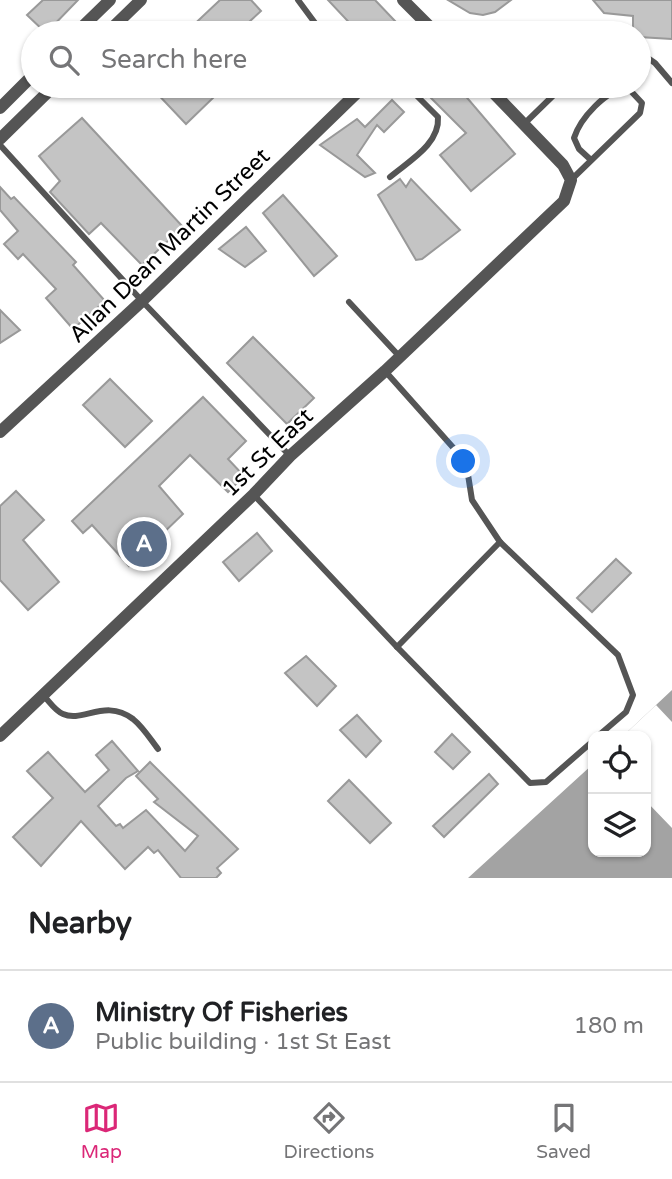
<!DOCTYPE html>
<html lang="en">
<head>
<meta charset="utf-8">
<style>
  body { margin:0; font-family:"Varela Round",sans-serif; background:#f2f2f2; color:#202124 }
  .controls { position:absolute; right:21px; bottom:21px; display:grid; overflow:hidden; border-radius:14px; box-shadow:0 2px 5px #0004 }
  .controls button { width:63px; height:63px; display:grid; place-items:center; padding:0; border:0; border-bottom:2px solid #e0e0e0; background:#fff; color:#202124; font:35px sans-serif }
  .you { position:absolute; left:464px; top:462px; width:24px; height:24px; margin:-18px; border:5px solid #fff; border-radius:50%; background:#1a73e8; box-shadow:0 0 0 10px #1a73e833 }
  .badge { display:grid; place-items:center; width:46px; height:46px; border-radius:50%; background:#db2777; color:#fff; font-size:23px; font-weight:700 }
  .pin { position:absolute; translate:-50% -50%; border:4px solid #fff; box-shadow:0 2px 7px #0006 }
  .list { margin:0; padding:0; list-style:none }
  h2 { display:flex; justify-content:space-between; align-items:center; height:91px; margin:0; padding:0 28px; font-size:30px }
  h2 small { font-size:23px; font-weight:400; color:#757577 }
  .list li { display:grid; grid-template-columns:46px 1fr auto; gap:21px; align-items:center; box-sizing:border-box; height:112px; padding:0 28px; border-top:2px solid #e0e0e0 }
  .list b { display:block; font-size:26px; white-space:nowrap }
  .list p { margin:0; font-size:23px; white-space:nowrap; color:#757577 }
  .list em { font-size:23px; font-style:normal; color:#757577 }
  .icon { flex:none; width:38px; height:38px; fill:none; stroke:currentColor; stroke-width:2; stroke-linecap:round; stroke-linejoin:round }
  .map { position:relative; flex:none; width:672px; height:878px; overflow:hidden }
  .search { position:absolute; background:#fff; box-shadow:0 2px 5px #0004; left:21px; right:21px; top:21px; height:77px; display:flex; align-items:center; gap:18px; box-sizing:border-box; padding:0 24px; border-radius:38px; color:#757577; font-size:26px }
  .sheet { height:203px; background:#fff }
  nav { display:flex; justify-content:space-around; align-items:center; box-sizing:border-box; height:98px; border-top:2px solid #e0e0e0; background:#fff; font-size:19px; color:#757577 }
  nav a { display:grid; justify-items:center; gap:4px }
  nav .on { color:#db2777 }
  .map>svg:first-child { display:block }
</style>
</head>
<body>
<div class="map">
<svg width="672" height="878" viewBox="0 0 672 878">
  <rect width="100%" height="100%" fill="#fff"/>
  <path fill="#a3a3a3" d="M672 690V878H468L593 764V852H646V736H623Z"/>
  <path fill="#fff" d="M656 705 672 722V828L646 801V736H623Z"/>
  <g fill="#c4c4c4" stroke="#999" stroke-width="2">
    <path d="M43 0H78L46 33 27 15Z"/>
    <path d="M220 0H251L261 11 237 33H185Z"/>
    <path d="M328 0H375L395 21 382 33H359Z"/>
    <path d="M448 0H511L495 12 483 15 470 13Z"/>
    <path d="M593 0H672V39L639 37V33H633V16L604 13Z"/>
    <path d="M150 86H207L216 95 186 124Z"/>
    <path d="M415 86H457L515 154 471 191 440 155 466 133 428 95 426 97Z"/>
    <path d="M392 100 404 112 384 132 377 125 357 155 375 173 365 177 320 145 357 119 365 127Z"/>
    <path d="M82 118 183 227 142 265 101 223 89 234 50 192 60 181 39 156Z"/>
    <path d="M400 179 406 187 411 179 460 230 422 259 416 260 378 195Z"/>
    <path d="M0 187 11 199 14 197 76 262 73 265 105 301 73 329 46 298 56 289 23 254 18 259 4 244 18 231 0 210Z"/>
    <path d="M283 195 337 256 314 276 263 213Z"/>
    <path d="M246 227 266 251 245 267 219 249Z"/>
    <path d="M0 310 20 330 0 343Z"/>
    <path d="M253 337 314 398 287 424 227 363Z"/>
    <path d="M110 379 152 421 125 447 83 405Z"/>
    <path d="M203 397 246 441 228 459 244 476 228 492 190 455 159 486 183 514 129 566 92 525 83 533 72 521Z"/>
    <path d="M16 491 44 520 23 540 59 582 28 610 0 580V506Z"/>
    <path d="M257 533 272 551 239 581 223 562Z"/>
    <path d="M616 559 631 573 592 612 577 598Z"/>
    <path d="M306 656 336 686 317 706 285 673Z"/>
    <path d="M357 715 381 741 366 757 340 730Z"/>
    <path d="M452 734 470 752 453 769 435 752Z"/>
    <path d="M112 741 138 771 126 778 98 806 116 826 120 824 123 828 146 810 185 851 198 836 154 802 158 799 136 776 150 762 238 849 217 868 221 873 216 878H181L158 850 154 853 148 847 125 869 81 821 41 866 13 837 53 798 27 771 48 752 85 792 109 770 96 755Z"/>
    <path d="M489 774 498 784 444 837 433 826Z"/>
    <path d="M349 780 391 823 370 843 328 801Z"/>
  </g>
  <g fill="none" stroke-linecap="round" stroke-linejoin="round">
    <g stroke="#555" stroke-width="6">
      <path d="M298 0 318 27"/>
      <path d="M639 52 655 63 672 83"/>
      <path d="M524 124 563 86"/>
      <path d="M0 145 142 301 290 456"/>
      <path d="M390 177C409 161 440 144 438 117L407 86"/>
      <path d="M571 180 640 113 642 103 628 88C606 89 580 119 574 138L579 149 591 160"/>
      <path d="M349 302 400 357"/>
      <path d="M385 371 466 462 472 500 500 542 618 655 633 695 626 712 598 736"/>
      <path d="M254 495 397 647 530 783 546 782 593 741"/>
      <path d="M397 647 500 542"/>
      <path d="M43 695C49 701 55 711 63 714 83 723 105 698 133 719 143 727 151 740 158 749"/>
    </g>
    <g stroke="#555" stroke-width="12">
      <path d="M403 0 436 33"/>
      <path d="M76 33 110 0"/>
      <path d="M107 33 141 0"/>
      <path d="M0 108 33 75"/>
      <path d="M0 139 54 86"/>
      <path d="M0 432 142 301 364 86"/>
      <path d="M0 736 254 494 290 456 385 371 564 201 571 180 563 165 487 86"/>
    </g>
  </g>
  <g text-anchor="middle" stroke-width="5" stroke-linejoin="round" paint-order="stroke">
    <g font-size="23" fill="#000" stroke="#fff">
      <text transform="translate(169 245) rotate(-44)" y="8">Allan Dean Martin Street</text>
      <text transform="translate(267 452) rotate(-44)" y="8">1st St East</text>
    </g>
  </g>
</svg>
<div class="controls">
<button><svg class="icon" aria-label="locate" viewBox="0 0 24 24"><circle cx="12" cy="12" r="6"/><path d="M12 2v4M12 18v4M2 12h4M18 12h4"/></svg></button>
<button><svg class="icon" aria-label="layers" viewBox="0 0 24 24"><path d="M12 4l9 5-9 5-9-5zM3 14l9 5 9-5"/></svg></button>
</div>
<div class="you"></div>
<div class="pin badge" style="left:144px;top:544px;background:#5c6f8a">A</div>
<div class="search"><svg class="icon" aria-label="search" viewBox="0 0 24 24"><circle cx="10" cy="10" r="6"/><path d="M15 15l6 6"/></svg>Search here</div>
</div>
<section class="sheet">
<h2>Nearby<small></small></h2>
<ul class="list">
<li><span class="badge" style="background:#5c6f8a">A</span><div><b>Ministry Of Fisheries</b><p>Public building · 1st St East</p></div><em>180 m</em></li>
</ul>
</section>
<nav>
<a class="on"><svg class="icon" aria-label="map" viewBox="0 0 24 24"><path d="M3 6l6-2 6 2 6-2v14l-6 2-6-2-6 2zM9 4v14M15 6v14"/></svg>Map</a>
<a><svg class="icon" aria-label="directions" viewBox="0 0 24 24"><path d="M12 3l9 9-9 9-9-9zM9 14v-3h6M13 9l2 2-2 2"/></svg>Directions</a>
<a><svg class="icon" aria-label="saved" viewBox="0 0 24 24"><path d="M7 4h10v16l-5-4-5 4z"/></svg>Saved</a>
</nav>
</body>
</html>
